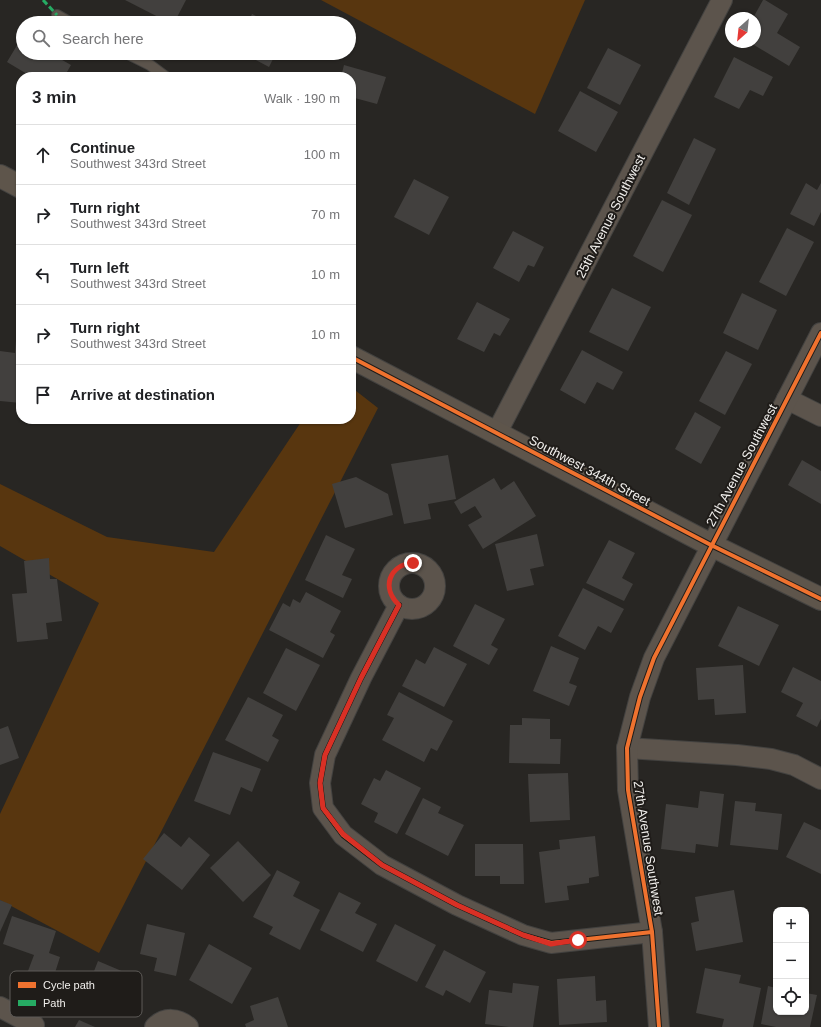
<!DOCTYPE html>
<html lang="en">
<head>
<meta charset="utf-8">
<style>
  body { margin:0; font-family:Helvetica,sans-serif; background:#f6f6f6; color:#202124 }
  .controls { position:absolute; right:12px; bottom:12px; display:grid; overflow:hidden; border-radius:8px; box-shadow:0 1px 3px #0004 }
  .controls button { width:36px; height:36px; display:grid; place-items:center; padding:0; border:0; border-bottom:1px solid #e0e0e0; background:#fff; color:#202124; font:20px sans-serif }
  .compass { position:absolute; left:725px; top:12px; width:36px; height:36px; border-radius:50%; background:#fff; box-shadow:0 1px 3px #0004; rotate:207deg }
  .stop { position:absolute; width:12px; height:12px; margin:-9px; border:3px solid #d93025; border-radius:50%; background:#fff }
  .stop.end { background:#d93025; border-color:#fff; box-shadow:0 1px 4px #0008 }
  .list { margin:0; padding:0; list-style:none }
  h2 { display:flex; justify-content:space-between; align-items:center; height:52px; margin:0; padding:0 16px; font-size:17px }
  h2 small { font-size:13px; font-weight:400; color:#757577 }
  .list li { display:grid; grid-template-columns:26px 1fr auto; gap:12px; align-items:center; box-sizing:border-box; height:60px; padding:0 16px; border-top:1px solid #e0e0e0 }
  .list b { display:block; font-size:15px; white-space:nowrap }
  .list p { margin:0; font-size:13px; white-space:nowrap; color:#757577 }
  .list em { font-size:13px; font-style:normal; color:#757577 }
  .icon { flex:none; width:22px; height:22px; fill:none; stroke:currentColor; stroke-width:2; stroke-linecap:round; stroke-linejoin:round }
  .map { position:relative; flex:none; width:821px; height:1027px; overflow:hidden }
  .search { position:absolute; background:#fff; box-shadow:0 1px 3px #0004; left:16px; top:16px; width:340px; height:44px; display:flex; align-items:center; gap:10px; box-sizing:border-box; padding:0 14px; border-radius:22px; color:#757577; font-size:15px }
  .panel { position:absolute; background:#fff; box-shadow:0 1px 3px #0004; left:16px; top:72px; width:340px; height:352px; border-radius:16px }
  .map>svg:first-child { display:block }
</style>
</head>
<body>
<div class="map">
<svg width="821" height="1027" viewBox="0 0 821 1027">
  <rect width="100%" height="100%" fill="#282623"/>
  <g fill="#58360f">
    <path d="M321 0H585L535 114Z"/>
    <path d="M351 387 378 408 99 953 0 900V814L99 603 0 546V484L107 537 214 552 303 419H351Z"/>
  </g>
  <g fill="#42403e">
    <path d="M125 0H186L174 23H170Z"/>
    <path d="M763 0H765L788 14 777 33 800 47 789 66 749 42H755V18H753Z"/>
    <path d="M252 14 264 20 262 23H248Z"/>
    <path d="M19 42 23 44V53H38L44 56 46 53H50L71 65 64 77H32L7 62Z"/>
    <path d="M608 48 641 65 620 105 587 88Z"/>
    <path d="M243 53H276L269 67Z"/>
    <path d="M734 57 773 77 763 96 750 90 739 109 714 97Z"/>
    <path d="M344 65 386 77 377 104 351 97V77H341Z"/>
    <path d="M580 91 618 112 596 152 558 131Z"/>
    <path d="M694 138 716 149 689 205 667 193Z"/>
    <path d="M414 179 449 197 429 235 394 217Z"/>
    <path d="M806 183 817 190 821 183V212L814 226 790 214Z"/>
    <path d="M662 200 692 215 663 272 633 256Z"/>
    <path d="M787 228 814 242 786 296 759 282Z"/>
    <path d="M513 231 544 247 534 267 528 265 519 282 493 268Z"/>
    <path d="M612 288 651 307 628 351 589 332Z"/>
    <path d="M742 293 777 310 758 350 723 333Z"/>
    <path d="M477 302 510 319 500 336 494 333 484 352 457 339Z"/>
    <path d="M18 315 21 316V403L0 401V351L15 353Z"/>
    <path d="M582 350 623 372 613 390 597 382 585 404 560 390Z"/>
    <path d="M726 351 752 364 725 415 699 401Z"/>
    <path d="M695 412 721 427 701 464 675 449Z"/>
    <path d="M448 455 456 499 428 504 431 519 404 524 391 464Z"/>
    <path d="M802 460 821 471V504L788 485Z"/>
    <path d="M356 477 388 494 393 515 345 528 332 484Z"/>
    <path d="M494 478 501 490 514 481 536 516 483 549 468 525 482 517 475 506 461 514 454 502Z"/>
    <path d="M537 534 544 566 530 569 534 585 507 591 495 544Z"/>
    <path d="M326 535 355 549 342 575 352 579 343 598 305 580Z"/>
    <path d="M609 540 635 553 622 578 633 584 624 601 586 583Z"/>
    <path d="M49 558 50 579H57L62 621 46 623 48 639 17 642 12 594 27 593 24 561Z"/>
    <path d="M583 588 624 609 611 633 598 626 585 650 558 636Z"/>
    <path d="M306 592 341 611 330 632 335 635 323 658 269 630 283 603 290 607 293 599 300 603Z"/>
    <path d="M475 604 505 619 491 645 498 649 489 665 453 646Z"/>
    <path d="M738 606 779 625 759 666 718 646Z"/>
    <path d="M551 646 579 658 569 683 577 686 569 706 533 691Z"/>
    <path d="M434 647 467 664 444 707 402 686 416 659 425 664Z"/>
    <path d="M286 648 320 665 296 711 263 693Z"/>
    <path d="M743 665 746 713 715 715 714 699 698 700 696 668Z"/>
    <path d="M793 667 821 681V719L817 727 796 716 803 703 781 692Z"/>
    <path d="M399 692 453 721 437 751 431 748 424 762 382 740 394 718 387 715Z"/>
    <path d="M248 697 283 715 272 736 279 740 268 762 225 740Z"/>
    <path d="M522 718 550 719V739H561L560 764 509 763 510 725H522Z"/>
    <path d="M8 726 19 758 0 765V729Z"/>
    <path d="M213 752 261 769 252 792 241 787 230 815 194 801Z"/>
    <path d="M386 770 421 788 397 834 374 822 378 813 361 804 374 778 380 781Z"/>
    <path d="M568 773 570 820 530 822 528 774Z"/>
    <path d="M700 791 724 794 718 847 696 844 695 853 661 849 666 804 698 808Z"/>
    <path d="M423 798 441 807 438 813 464 825 448 856 405 834Z"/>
    <path d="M735 801 756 803 755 811 782 814 778 850 730 845Z"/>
    <path d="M804 822 821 830V874L786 857Z"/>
    <path d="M164 833 181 847 189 837 210 855 182 890 143 859Z"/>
    <path d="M595 836 599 876 589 878V883L567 886 569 900 545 903 539 852 560 849 559 840Z"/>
    <path d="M238 841 271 875 243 902 210 868Z"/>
    <path d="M475 844H523L524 884H500V876H475Z"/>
    <path d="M277 870 300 882 293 896 320 910 300 950 269 934 273 927 253 917Z"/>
    <path d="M734 890 743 942 696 951 691 923 699 921 695 897Z"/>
    <path d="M339 892 361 903 355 913 377 924 363 952 320 930Z"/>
    <path d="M0 900 12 905 0 932Z"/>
    <path d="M12 916 56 931 49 953 60 957 53 979 28 971 34 955 3 944Z"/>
    <path d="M147 924 185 933 176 976 154 971 157 958 140 954Z"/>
    <path d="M395 924 436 945 417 982 376 961Z"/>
    <path d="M209 944 252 968 232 1004 189 980Z"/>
    <path d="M444 950 486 972 470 1003 446 990 443 996 425 987Z"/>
    <path d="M98 961 124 972 118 985 127 989 117 1013 83 999Z"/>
    <path d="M705 968 741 975 739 983 761 988 753 1027H722L724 1019 696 1013Z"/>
    <path d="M595 976 596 1001 606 1000 607 1022 559 1025 557 979Z"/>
    <path d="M513 983 539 986 533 1027H509L485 1024 489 990 512 993Z"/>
    <path d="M768 986 776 988V1012H806V993L817 995 810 1027H776L761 1024Z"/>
    <path d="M278 997 288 1027H246L245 1024 254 1020 250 1006Z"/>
    <path d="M79 1020 95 1027H75Z"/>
  </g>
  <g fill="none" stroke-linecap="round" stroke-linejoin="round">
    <defs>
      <g id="lane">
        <path d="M57 15 71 23"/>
        <path d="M126 53 150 65 166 77"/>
      </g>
      <g id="street">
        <path d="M787 399 821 416"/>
        <path d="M497 432 722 0"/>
        <circle cx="412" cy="586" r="23"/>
        <path d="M399 605 361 678 325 755 320 783 323 808 343 835 382 865 457 905 523 935 551 943 652 932"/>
        <path d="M627 748 737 755 771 759 794 765 821 779"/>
        <path d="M0 1007 34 1025"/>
        <path d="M155 1027C165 1017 178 1018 188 1027"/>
        <path d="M659 1027 652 932 628 790 627 748 640 697 654 658 821 333"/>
      </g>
      <g id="secondary">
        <path d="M0 176 21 187"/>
        <path d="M351 357 711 545 821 599"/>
      </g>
    </defs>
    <use href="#lane" stroke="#434240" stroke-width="12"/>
    <use href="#street" stroke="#434240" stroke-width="22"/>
    <use href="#secondary" stroke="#434240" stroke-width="24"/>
    <use href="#lane" stroke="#5c544c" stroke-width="10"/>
    <use href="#street" stroke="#5c544c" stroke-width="20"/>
    <use href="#secondary" stroke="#5e554b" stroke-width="22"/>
    <path stroke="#26ab63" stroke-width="3" stroke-dasharray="6 3" stroke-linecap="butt" d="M43 0 57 15"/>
    <defs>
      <g id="cycleway">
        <path d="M351 357 711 545 821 599"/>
        <path d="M399 605 361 678 325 755 320 783 323 808 343 835 382 865 457 905 523 935 551 943 652 932"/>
        <path d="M659 1027 652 932 628 790 627 748 640 697 654 658 821 333"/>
      </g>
    </defs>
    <use href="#cycleway" stroke="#1f1c19" stroke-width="6"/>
    <use href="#cycleway" stroke="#ef722f" stroke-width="4"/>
  </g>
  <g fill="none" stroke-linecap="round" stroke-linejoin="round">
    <path stroke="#d93025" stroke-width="5" d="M413 563C389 565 381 588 399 605L361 678 325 755 320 783 323 808 343 834 382 865 457 905 523 935 551 944 578 940"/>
  </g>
  <g text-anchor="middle" stroke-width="4" stroke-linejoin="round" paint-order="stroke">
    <g font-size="13" fill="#f1efec" stroke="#1f1c19">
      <text transform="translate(610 216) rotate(-63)" y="5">25th Avenue Southwest</text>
      <text transform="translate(741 465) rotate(-62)" y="5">27th Avenue Southwest</text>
      <text transform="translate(590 470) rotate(28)" y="5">Southwest 344th Street</text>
      <text transform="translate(649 848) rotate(81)" y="5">27th Avenue Southwest</text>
    </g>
  </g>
  <rect x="10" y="971" width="132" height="46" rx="6" fill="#1f1c19" stroke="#5e5b58" stroke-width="1"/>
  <rect x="18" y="982" width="18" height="6" fill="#ef722f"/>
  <rect x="18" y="1000" width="18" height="6" fill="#26ab63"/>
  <g font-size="11" fill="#f1efec">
    <text x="43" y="989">Cycle path</text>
    <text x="43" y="1007">Path</text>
  </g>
</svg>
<div class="controls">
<button>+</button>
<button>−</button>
<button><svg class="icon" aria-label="locate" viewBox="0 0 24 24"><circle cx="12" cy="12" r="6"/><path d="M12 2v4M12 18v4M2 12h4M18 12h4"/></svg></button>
</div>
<svg class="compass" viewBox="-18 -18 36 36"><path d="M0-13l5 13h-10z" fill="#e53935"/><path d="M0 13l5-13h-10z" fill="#757577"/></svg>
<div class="stop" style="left:578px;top:940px"></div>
<div class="stop end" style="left:413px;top:563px"></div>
<div class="search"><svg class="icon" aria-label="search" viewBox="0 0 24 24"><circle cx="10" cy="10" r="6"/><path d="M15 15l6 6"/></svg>Search here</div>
<section class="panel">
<h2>3 min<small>Walk · 190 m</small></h2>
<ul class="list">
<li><svg class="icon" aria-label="ahead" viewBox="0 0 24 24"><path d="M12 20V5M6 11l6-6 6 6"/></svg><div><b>Continue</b><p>Southwest 343rd Street</p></div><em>100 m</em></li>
<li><svg class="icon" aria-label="right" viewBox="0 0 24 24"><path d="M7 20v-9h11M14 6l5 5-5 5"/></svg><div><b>Turn right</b><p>Southwest 343rd Street</p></div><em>70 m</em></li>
<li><svg class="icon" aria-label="left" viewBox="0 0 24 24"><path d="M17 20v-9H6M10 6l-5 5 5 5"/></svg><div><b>Turn left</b><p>Southwest 343rd Street</p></div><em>10 m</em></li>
<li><svg class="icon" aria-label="right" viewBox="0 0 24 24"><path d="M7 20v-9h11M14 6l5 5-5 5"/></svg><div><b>Turn right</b><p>Southwest 343rd Street</p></div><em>10 m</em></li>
<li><svg class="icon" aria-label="arrive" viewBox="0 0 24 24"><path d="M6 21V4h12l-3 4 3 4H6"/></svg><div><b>Arrive at destination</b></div></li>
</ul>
</section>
</div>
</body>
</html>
